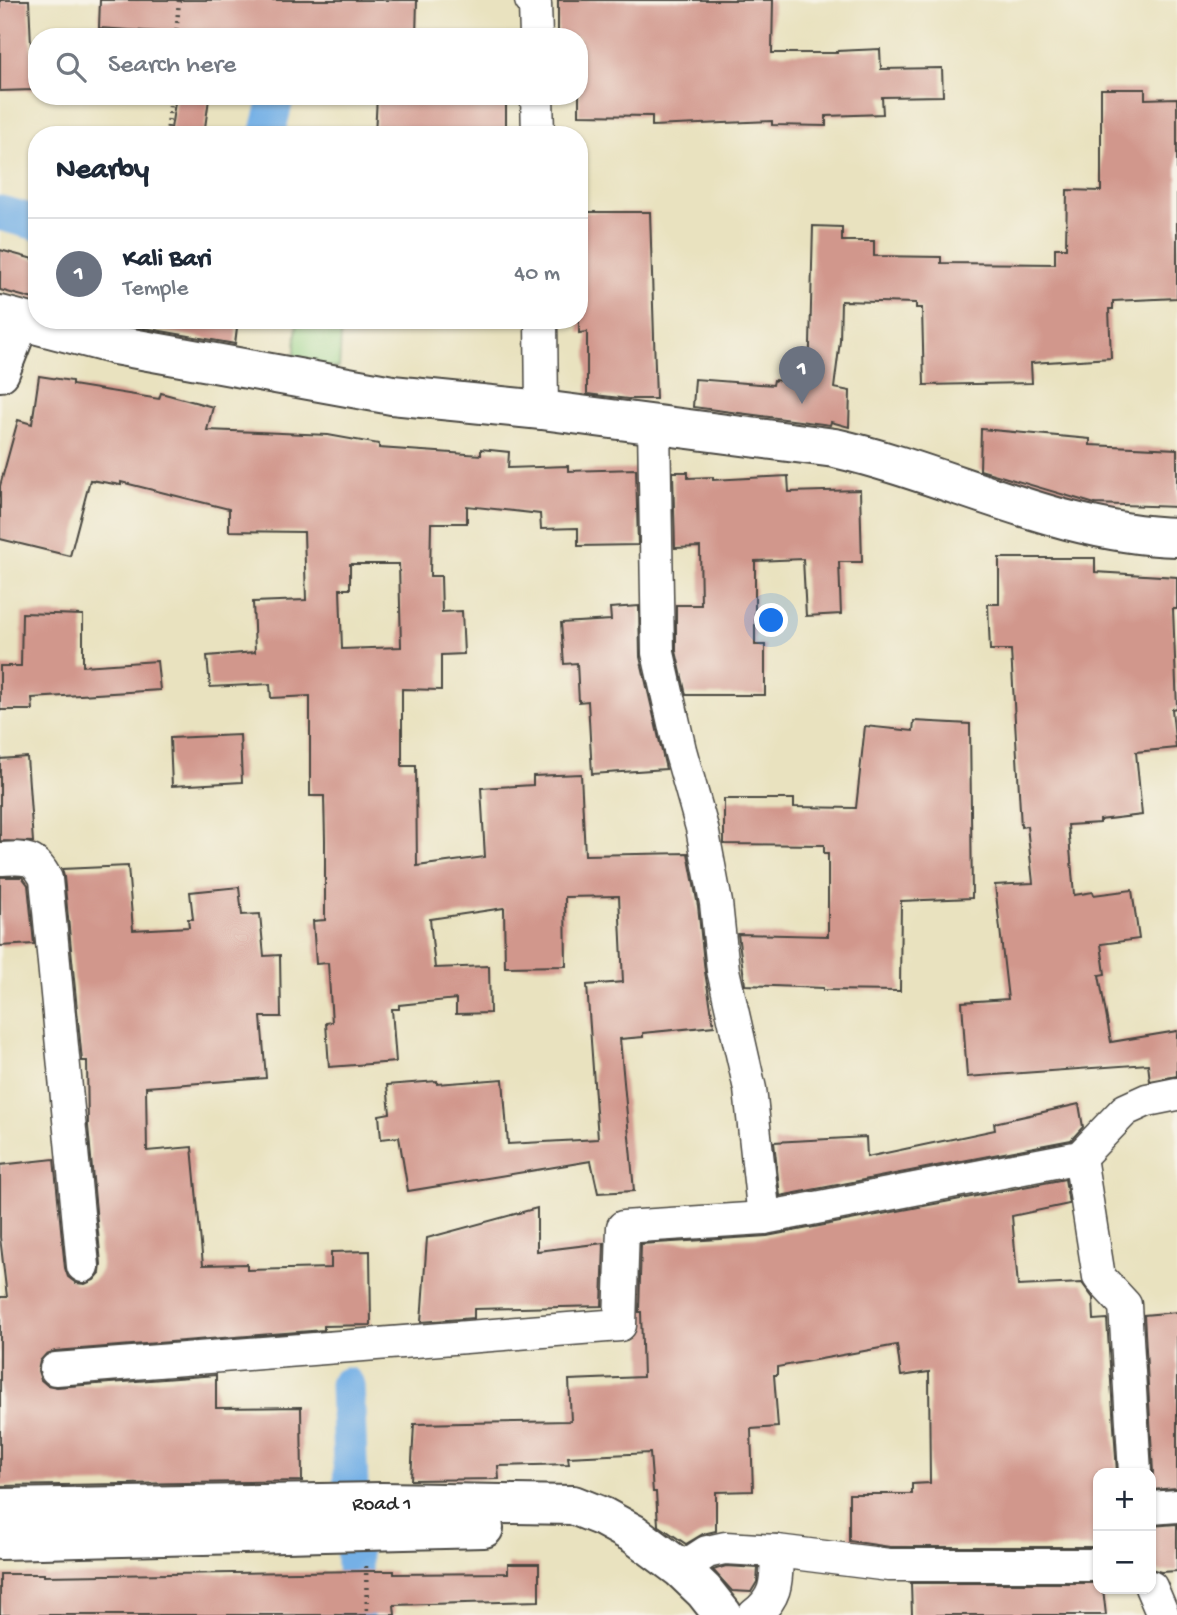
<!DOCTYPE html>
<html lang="en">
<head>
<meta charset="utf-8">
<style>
  body { margin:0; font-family:"Gochi Hand",sans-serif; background:#f6f6f7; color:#1f2937 }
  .controls { position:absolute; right:21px; bottom:21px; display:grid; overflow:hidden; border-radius:14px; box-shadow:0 2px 5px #0004 }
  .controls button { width:63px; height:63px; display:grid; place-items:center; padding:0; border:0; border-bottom:2px solid #e0e1e3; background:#fff; color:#1f2937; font:35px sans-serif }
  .you { position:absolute; left:772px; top:621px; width:24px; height:24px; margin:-18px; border:5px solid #fff; border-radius:50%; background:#1a73e8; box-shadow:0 0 0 10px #1a73e833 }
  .badge { display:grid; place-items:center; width:46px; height:46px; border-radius:50%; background:#0f766e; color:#fff; font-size:23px; font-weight:700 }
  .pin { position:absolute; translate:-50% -58px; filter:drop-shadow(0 2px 4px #0008) }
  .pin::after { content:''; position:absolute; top:37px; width:24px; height:21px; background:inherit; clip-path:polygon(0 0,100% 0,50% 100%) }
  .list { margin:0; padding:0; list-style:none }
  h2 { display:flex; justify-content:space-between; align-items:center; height:91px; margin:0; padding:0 28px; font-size:30px }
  h2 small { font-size:23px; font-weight:400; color:#747a83 }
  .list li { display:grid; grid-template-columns:46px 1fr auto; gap:21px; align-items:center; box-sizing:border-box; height:112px; padding:0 28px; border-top:2px solid #e0e1e3 }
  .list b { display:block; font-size:26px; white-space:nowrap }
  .list p { margin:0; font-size:23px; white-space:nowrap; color:#747a83 }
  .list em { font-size:23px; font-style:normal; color:#747a83 }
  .icon { flex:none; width:38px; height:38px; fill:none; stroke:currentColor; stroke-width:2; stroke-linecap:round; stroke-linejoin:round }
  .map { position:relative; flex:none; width:1177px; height:1615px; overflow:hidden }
  .search { position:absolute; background:#fff; box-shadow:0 2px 5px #0004; left:28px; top:28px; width:560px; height:77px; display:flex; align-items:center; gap:18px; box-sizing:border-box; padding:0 24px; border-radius:28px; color:#747a83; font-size:26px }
  .panel { position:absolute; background:#fff; box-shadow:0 2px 5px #0004; left:28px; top:126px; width:560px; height:203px; border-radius:28px }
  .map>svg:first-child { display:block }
</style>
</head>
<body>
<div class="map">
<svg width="1177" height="1615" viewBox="0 0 1177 1615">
  <rect width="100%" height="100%" fill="#f7f3e8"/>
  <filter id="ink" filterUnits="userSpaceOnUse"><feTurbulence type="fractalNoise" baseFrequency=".0143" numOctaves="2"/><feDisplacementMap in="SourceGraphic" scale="14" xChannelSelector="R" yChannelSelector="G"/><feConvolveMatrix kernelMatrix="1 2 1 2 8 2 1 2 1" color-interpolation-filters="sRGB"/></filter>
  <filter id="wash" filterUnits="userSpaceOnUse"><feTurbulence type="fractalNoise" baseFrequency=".00686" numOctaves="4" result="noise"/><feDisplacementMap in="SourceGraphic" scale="28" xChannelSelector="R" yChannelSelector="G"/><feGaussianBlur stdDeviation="1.57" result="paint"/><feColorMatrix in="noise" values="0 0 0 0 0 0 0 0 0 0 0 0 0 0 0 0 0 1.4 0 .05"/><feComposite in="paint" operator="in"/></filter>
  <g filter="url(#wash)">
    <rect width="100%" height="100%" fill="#e9e2bf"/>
    <path fill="#99d488" stroke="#62805a" stroke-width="2" d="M297 320H342L339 368 294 364Z"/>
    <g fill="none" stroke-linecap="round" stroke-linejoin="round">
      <g stroke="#75b0e6" stroke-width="35">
        <path d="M267 135 277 96"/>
        <path d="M0 213 37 223"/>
        <path d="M347 1385 356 1615"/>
      </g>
    </g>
    <g id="blocks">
      <g fill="#d1978c" fill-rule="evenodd">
        <path d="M0 0H29L33 90 0 91Z"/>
        <path d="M100 0H417L416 37H235L99 28Z"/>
        <path d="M558 0H773L772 53H837V51L880 49 881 69 942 68 943 96 882 97 883 114 826 116V126L772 125V121L652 126V116L579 115V37H558Z"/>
        <path d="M1101 89H1145V99L1177 98V298L1113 301V309H1109L1111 358 1031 363 1032 383 924 385 922 308H916V303L841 301 840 341 834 388 850 391 849 427 831 422 830 425 693 407 695 379 773 385 774 380 809 384 813 226 842 227V241H874V256L941 257V263L1055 264V248H1066L1067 190 1101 191Z"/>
        <path d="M176 96 209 99 204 135H170Z"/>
        <path d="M377 96H506V135H375Z"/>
        <path d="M579 212H650L656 399H628L587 394V332L579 333Z"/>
        <path d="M0 250 37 260V300L0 290Z"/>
        <path d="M122 320H238L235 344 121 324Z"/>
        <path d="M39 376 72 381V385L159 399 161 393 213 407 207 430 328 435 379 444V448L481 455V449L509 452 508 468 568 466V471L636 469 638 545 578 546V528L541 529 540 514 467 506V523H431L430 576H441L442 612 462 611 464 654 441 655V690L402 689V766H416L417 866 485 857 481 788 533 785V776L581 774 585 855 688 853 698 906 705 972 714 1026 643 1033V1037L620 1039 634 1191 598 1193 591 1161 408 1191 399 1137 381 1139 379 1115 390 1113 387 1085 437 1081V1084L503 1079 508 1144 598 1139 587 985 623 982 619 896 565 897 566 966 505 967 504 908 430 919 435 968 489 966 490 1013 456 1014V999L399 1005V1009H392L396 1062 329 1067 326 1023 332 1022 328 963 316 964 313 921 325 920V840L324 796H310V696L271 698 270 684 210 687 207 656 255 652 253 602 306 600 304 532 229 531V509L121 482V485L90 480 70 556 0 539V486L18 420 32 424ZM350 564H399L401 647 342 649 340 589H350Z"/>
        <path d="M981 429 1090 439V445L1177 449V507L1095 504 980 470Z"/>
        <path d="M673 472H688V478L713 477V480L788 476 789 492 860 490 862 562H839L841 614 806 616 803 559 755 561V645H765V695H686L676 651V605H701L700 547 675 548Z"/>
        <path d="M999 558H1095V572L1177 577V609H1173L1177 708 1172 709 1176 748 1136 752 1142 815 1100 820V823L1068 825 1074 895 1093 892 1094 895 1132 890 1139 939 1101 944 1105 974 1099 975 1111 1042 1177 1031V1076L1150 1081 1148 1064 967 1077 962 1002 1008 999 995 885 1033 883 1027 826 1021 827 1011 650H990L988 604H999Z"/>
        <path d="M639 606 640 657 666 769 592 774 588 701 579 702 577 663 564 664 561 623 611 620 610 608Z"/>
        <path d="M22 613 83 615V666L157 661 160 690 32 698 33 710H0V666H21Z"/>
        <path d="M914 721 970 724 972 898 901 901 900 991 823 990V988L745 985 738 934 828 936V853H824V845L724 844V799H794V807L856 808 865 726 913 731Z"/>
        <path d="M240 735 242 782 172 786 170 738Z"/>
        <path d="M27 757 33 842 0 841V759Z"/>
        <path d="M128 866 133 930 189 927 188 919H193L190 892 239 887 242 915 260 914 264 956 280 955 281 1017H261L266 1078 146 1087 147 1151 192 1147 203 1265 247 1264V1270L331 1268V1252L370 1251 371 1325 324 1326V1330L55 1351 46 1354 40 1361 38 1371 41 1380 47 1385 57 1387 216 1375V1408L301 1407 302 1481 0 1486V1297H7L0 1237V1165L54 1159 65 1268 68 1277 76 1283 85 1284 94 1280 100 1273 101 1264 88 1126 87 1061H82L64 877 62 869Z"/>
        <path d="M0 877H22L28 885 34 944 0 946Z"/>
        <path d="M1079 1104 1083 1127 1071 1140 780 1196 774 1142 866 1137 867 1157 995 1130 994 1123Z"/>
        <path d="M1065 1179 1069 1204 1012 1216 1018 1286 1082 1283 1093 1298 1094 1320 1107 1319 1117 1473H1098V1547H890L849 1541V1494H912V1484L930 1483 929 1372 901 1376 897 1345 777 1367V1375H774L778 1427 751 1429 753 1491 716 1492V1531L703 1534 686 1544 658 1525 656 1492H653L650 1453 568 1457 569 1464 498 1466 499 1479 411 1480 414 1424 571 1421 569 1380 643 1377 641 1312H639L641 1244 767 1236Z"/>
        <path d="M537 1208V1251L604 1243 602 1306 474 1309V1318L421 1322 427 1238Z"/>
        <path d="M1177 1312V1488L1151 1490 1153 1472 1144 1315Z"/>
        <path d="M1177 1524V1571L1161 1572 1151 1569V1526Z"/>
        <path d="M508 1564H539V1601L394 1605 395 1615H0V1574H44V1576L367 1571H394V1574L508 1573Z"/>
        <path d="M726 1566 758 1568 757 1582 751 1592 732 1591 713 1570Z"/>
        <path d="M911 1583H1098V1589H1103L1106 1615H912Z"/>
      </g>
    </g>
  </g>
  <g filter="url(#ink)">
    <use href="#blocks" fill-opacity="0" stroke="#484641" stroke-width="2"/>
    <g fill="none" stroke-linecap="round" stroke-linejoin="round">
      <defs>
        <g id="minor">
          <path d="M531 0 535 4 536 37"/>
          <path d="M537 96 538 135"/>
          <path d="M541 320 542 410"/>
          <path d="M654 425 658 653 680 750 702 828 716 903 723 970 750 1089 764 1218"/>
          <path d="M0 859C24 858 34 855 46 879L83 1266"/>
          <path d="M1080 1157 1099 1277 1125 1305 1135 1473"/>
          <path d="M56 1369 620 1325 623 1227 764 1218 1080 1157 1125 1110 1147 1100 1177 1094"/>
          <path d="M1151 1508 1177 1506"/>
          <path d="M681 1569 707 1552 725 1548 777 1551 889 1565H1098"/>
          <path d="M1151 1587 1163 1615"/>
          <path d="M754 1615C779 1596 776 1579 777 1551"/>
        </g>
        <g id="tertiary">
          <path d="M0 315 115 345 392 395 542 410 835 448C949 474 1059 534 1177 537"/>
          <path d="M0 372 20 321"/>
          <path id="s1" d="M0 1508 382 1502 573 1505 603 1517 634 1534 681 1569 704 1591 723 1615"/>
          <path d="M0 1540 484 1528"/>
        </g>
      </defs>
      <use href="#minor" stroke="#484641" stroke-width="35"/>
      <use href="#tertiary" stroke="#484641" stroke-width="42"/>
      <g stroke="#484641" stroke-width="4.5" stroke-dasharray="2 5" stroke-linecap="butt">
        <path d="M176 37 179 0"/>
        <path d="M167 135 171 96"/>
        <path d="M366 1566 367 1615"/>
      </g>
      <use href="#minor" stroke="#fff" stroke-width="32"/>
      <use href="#tertiary" stroke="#fff" stroke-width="38"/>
    </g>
  </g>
  <g text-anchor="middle" stroke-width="6" stroke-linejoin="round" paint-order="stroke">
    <g font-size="21" fill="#2b2b2b" stroke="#f7f3e8">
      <text dy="7" stroke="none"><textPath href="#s1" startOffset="382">Road 1</textPath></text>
    </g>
  </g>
</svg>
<div class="controls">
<button>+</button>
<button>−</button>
</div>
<div class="you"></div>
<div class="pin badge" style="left:802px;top:404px;background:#6b7280">1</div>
<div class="search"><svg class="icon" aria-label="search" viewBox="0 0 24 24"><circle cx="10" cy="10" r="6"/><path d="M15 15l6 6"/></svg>Search here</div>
<section class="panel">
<h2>Nearby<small></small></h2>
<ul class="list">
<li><span class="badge" style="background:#6b7280">1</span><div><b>Kali Bari</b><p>Temple</p></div><em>40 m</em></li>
</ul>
</section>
</div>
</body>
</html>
